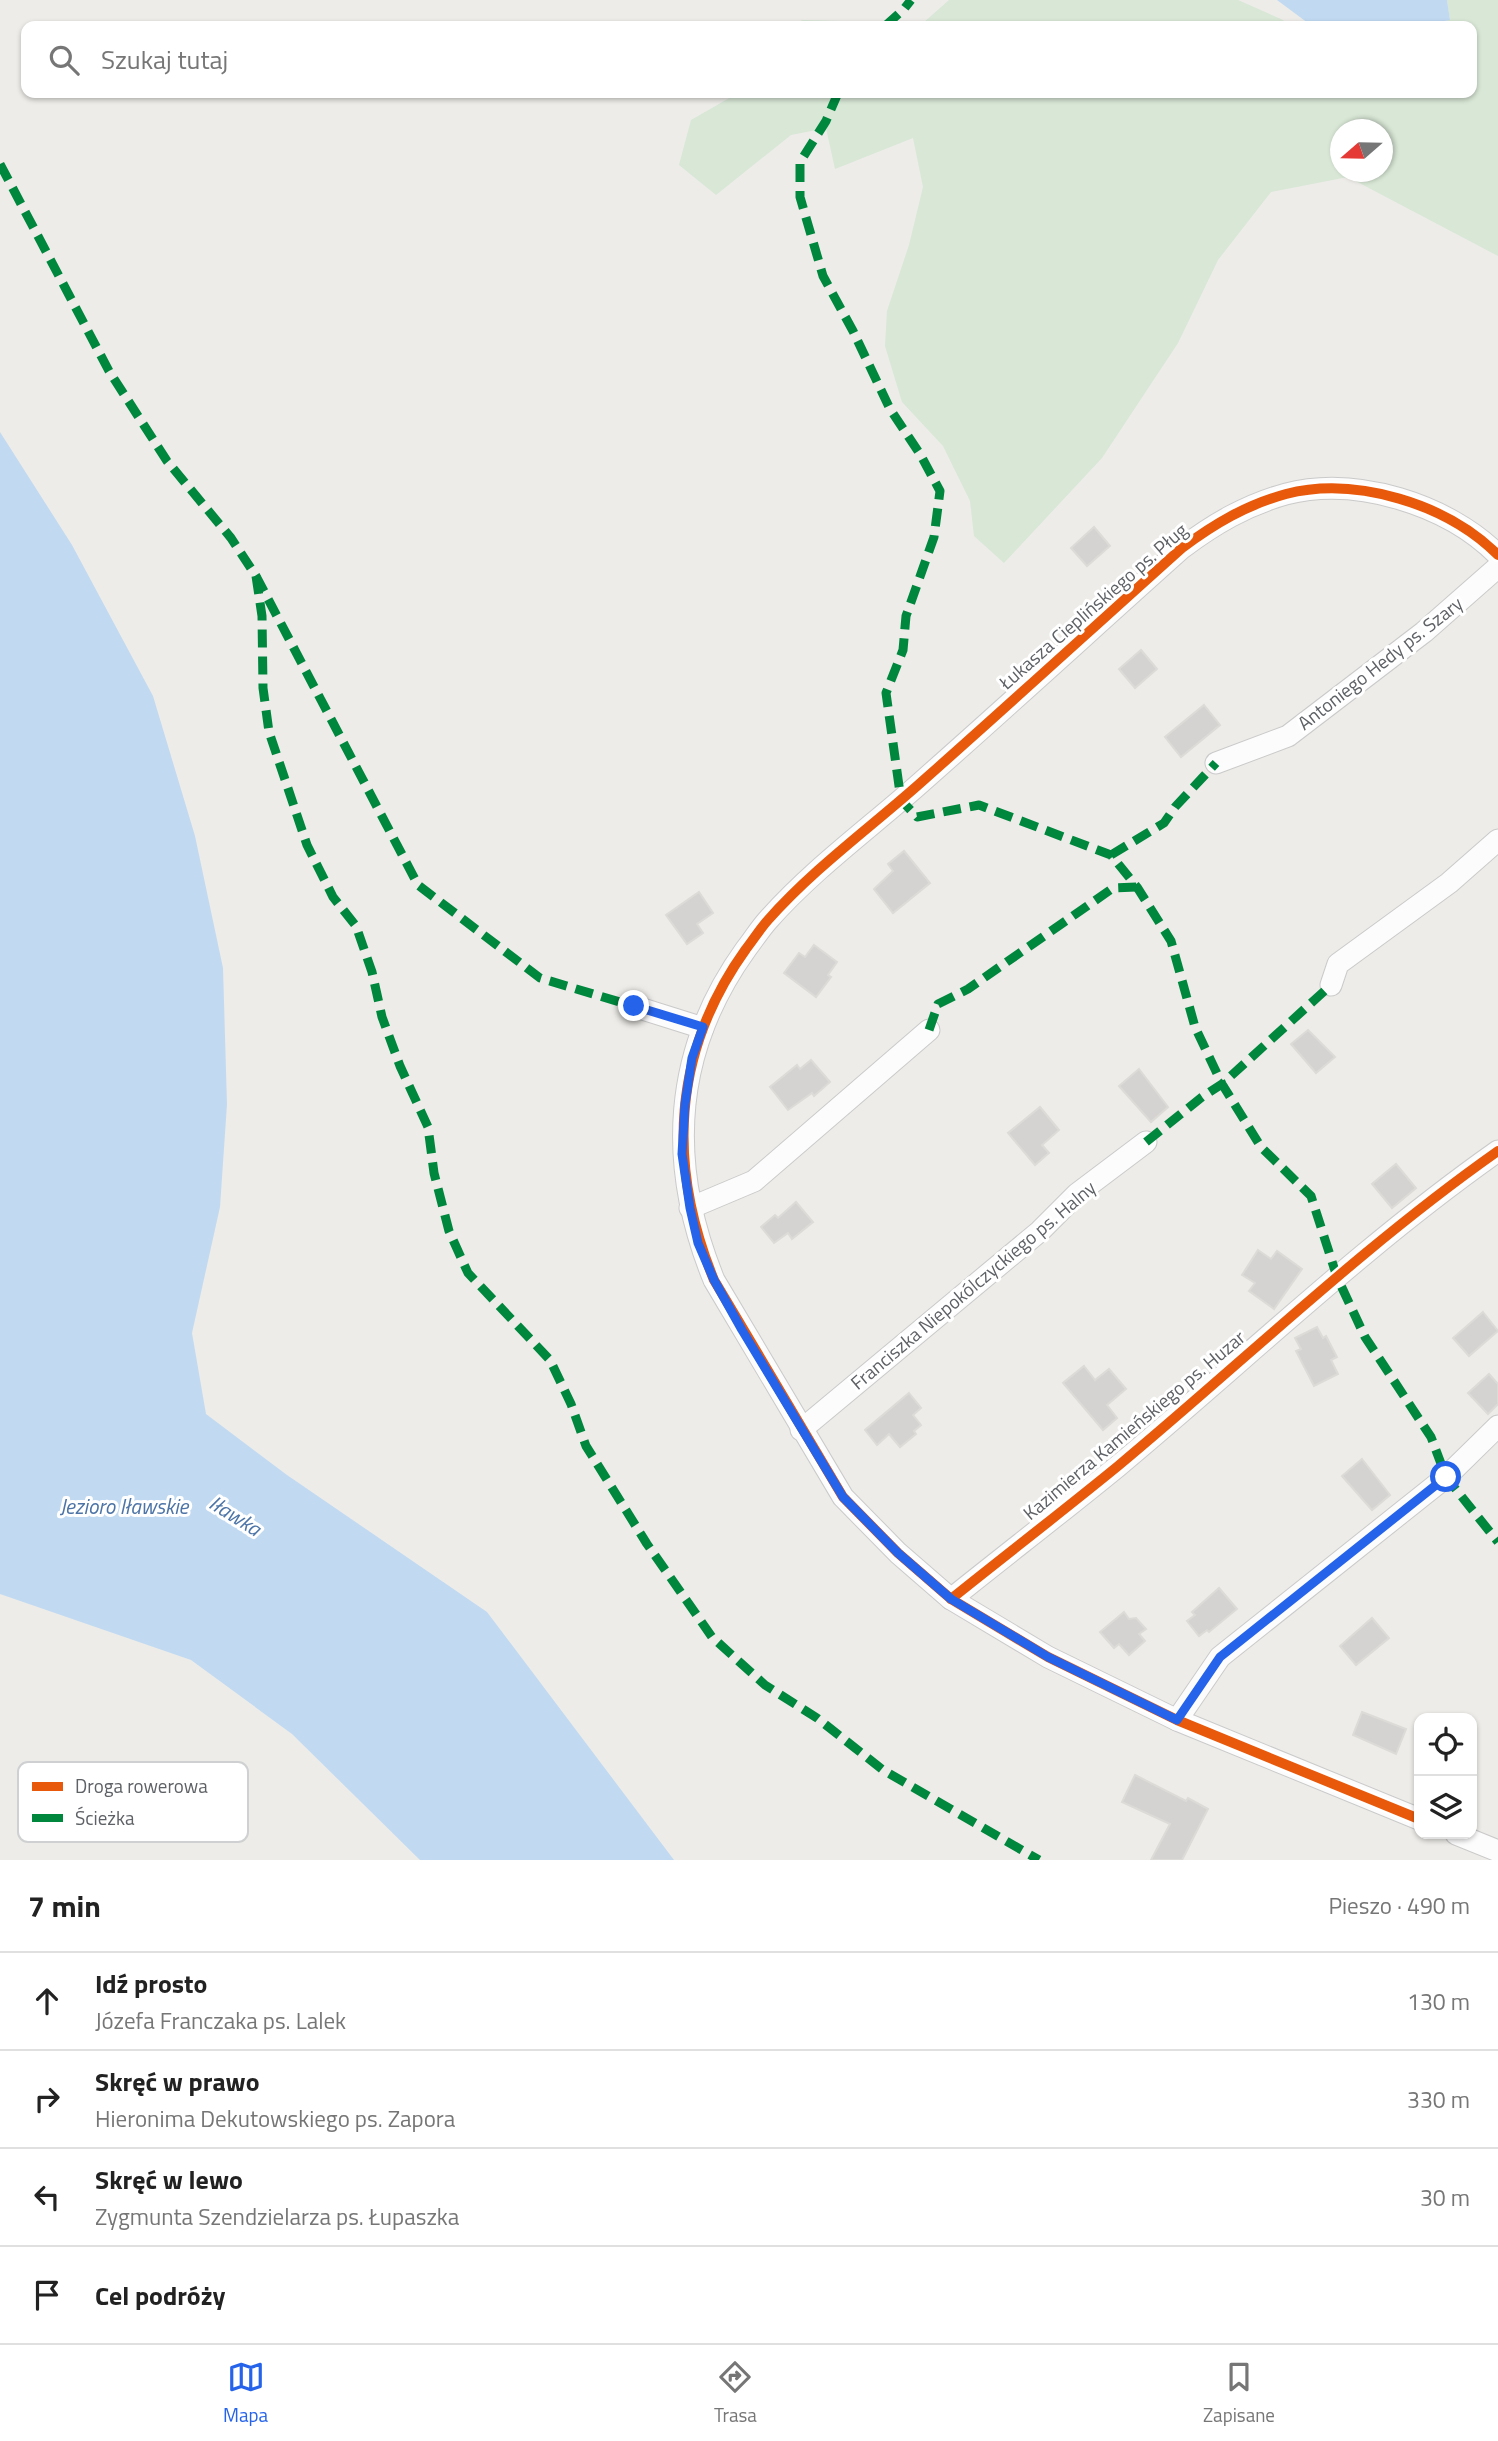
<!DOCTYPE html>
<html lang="pl">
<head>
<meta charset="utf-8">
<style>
  body { margin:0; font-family:"Titillium Web",sans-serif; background:#f2f2f2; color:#222 }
  .controls { position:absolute; right:21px; bottom:21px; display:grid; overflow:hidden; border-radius:14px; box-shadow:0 2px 5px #0004 }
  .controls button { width:63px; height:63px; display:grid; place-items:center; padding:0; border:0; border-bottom:2px solid #e0e0e0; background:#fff; color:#222; font:35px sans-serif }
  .compass { position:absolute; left:1330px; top:119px; width:63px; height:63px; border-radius:50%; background:#fff; box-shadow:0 2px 5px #0004; rotate:250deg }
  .stop { position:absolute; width:21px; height:21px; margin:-16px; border:5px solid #2563eb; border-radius:50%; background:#fff }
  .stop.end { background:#2563eb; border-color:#fff; box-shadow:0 2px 7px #0008 }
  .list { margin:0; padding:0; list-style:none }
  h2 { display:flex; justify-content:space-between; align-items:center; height:91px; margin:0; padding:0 28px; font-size:30px }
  h2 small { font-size:23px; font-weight:400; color:#767676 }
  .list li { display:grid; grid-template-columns:46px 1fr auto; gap:21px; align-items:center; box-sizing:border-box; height:98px; padding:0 28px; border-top:2px solid #e0e0e0 }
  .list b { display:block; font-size:26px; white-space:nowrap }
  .list p { margin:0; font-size:23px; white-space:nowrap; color:#767676 }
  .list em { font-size:23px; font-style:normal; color:#767676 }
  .icon { flex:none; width:38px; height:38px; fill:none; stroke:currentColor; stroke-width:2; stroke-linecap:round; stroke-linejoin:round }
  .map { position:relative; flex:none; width:1498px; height:1860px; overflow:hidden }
  .search { position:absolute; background:#fff; box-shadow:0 2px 5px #0004; left:21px; right:21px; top:21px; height:77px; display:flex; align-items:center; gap:18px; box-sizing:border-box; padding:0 24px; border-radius:14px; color:#767676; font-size:26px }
  .sheet { height:483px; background:#fff }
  nav { display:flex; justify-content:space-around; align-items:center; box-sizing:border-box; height:98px; border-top:2px solid #e0e0e0; background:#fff; font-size:19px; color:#767676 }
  nav a { display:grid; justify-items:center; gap:4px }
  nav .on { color:#2563eb }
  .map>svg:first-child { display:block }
</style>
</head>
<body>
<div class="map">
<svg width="1498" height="1860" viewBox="0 0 1498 1860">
  <rect width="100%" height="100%" fill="#edece8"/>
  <g fill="#d8e7d6" fill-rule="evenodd">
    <path d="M949 0H1238L1281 19 1292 26H797L802 20 923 23Z"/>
    <path d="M1447 0H1498V256L1348 177 1271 192 1218 260 1178 343 1102 458 1004 563 974 536 970 501 943 446 902 402 885 346 887 311 909 245 923 187 913 138 835 169 826 128 791 135 716 195 679 165 691 120 738 93H1472V26H1403L1450 20ZM1340 130H1382V172H1340Z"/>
  </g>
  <g fill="#c1daf2">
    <path d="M1277 0H1447L1450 20 1419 26H1312Z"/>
    <path d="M0 432 72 545 153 696 195 836 223 968 227 1104 220 1207 192 1333 206 1414 287 1475 487 1612 674 1860H420L292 1734 191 1660 0 1594Z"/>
  </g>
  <g fill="#d4d3d1" stroke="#dcdbd8" stroke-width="2">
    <path d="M1094 527 1110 546 1087 566 1071 548Z"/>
    <path d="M1141 650 1157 669 1135 688 1119 669Z"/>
    <path d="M1204 705 1220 725 1181 757 1165 737Z"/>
    <path d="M904 851 930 883 893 913 874 889 893 871 888 864Z"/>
    <path d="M699 892 713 913 697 924 703 933 687 944 666 915Z"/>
    <path d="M814 945 837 962 828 975 831 977 816 997 784 973 799 953 805 957Z"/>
    <path d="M1308 1030 1335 1057 1316 1073 1291 1044Z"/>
    <path d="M811 1060 830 1082 814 1096 812 1093 788 1110 770 1087 797 1065 800 1069Z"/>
    <path d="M1139 1069 1168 1107 1151 1122 1119 1086Z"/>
    <path d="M1040 1107 1059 1130 1042 1145 1049 1153 1035 1165 1008 1133Z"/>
    <path d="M1396 1164 1416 1188 1392 1208 1372 1184Z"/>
    <path d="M796 1202 813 1222 792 1239 788 1233 774 1243 761 1227 775 1215 778 1218Z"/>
    <path d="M1258 1250 1271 1259 1277 1251 1302 1269 1274 1309 1249 1291 1255 1283 1242 1275Z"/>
    <path d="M1483 1312 1498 1331 1469 1356 1453 1338Z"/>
    <path d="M1317 1327 1323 1338 1326 1336 1337 1357 1331 1360 1338 1374 1314 1386 1296 1351 1301 1349 1295 1338Z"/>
    <path d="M1084 1366 1095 1380 1109 1369 1126 1389 1107 1405 1117 1418 1103 1430 1063 1383Z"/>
    <path d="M1489 1374 1498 1384V1404L1488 1414 1468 1393Z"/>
    <path d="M909 1393 921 1408 913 1415 921 1425 914 1431 916 1434 900 1447 889 1434 877 1445 865 1430Z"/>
    <path d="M1362 1459 1390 1495 1372 1510 1342 1476Z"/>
    <path d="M1219 1588 1237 1609 1209 1632 1207 1630 1199 1636 1187 1621 1195 1615 1192 1612Z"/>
    <path d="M1124 1612 1129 1619 1136 1618 1146 1629 1139 1634 1145 1641 1129 1655 1119 1644 1114 1648 1100 1632Z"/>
    <path d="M1372 1618 1389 1638 1356 1665 1340 1646Z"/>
    <path d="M1362 1712 1406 1729 1396 1754 1353 1735Z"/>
    <path d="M1135 1775 1186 1801 1188 1798 1208 1809 1182 1860H1151L1170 1824 1122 1802Z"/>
  </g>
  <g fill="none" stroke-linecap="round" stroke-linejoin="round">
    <defs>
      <g id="minor">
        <path d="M1216 763 1288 736 1424 632 1498 567"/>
        <path d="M1331 985 1338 964 1449 883 1498 840"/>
        <path d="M633 1006 703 1028"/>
        <path d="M690 1208 754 1181 929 1030"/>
        <path d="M801 1430 1040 1231 1077 1194 1146 1142"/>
        <path d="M951 1599C1007 1554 1063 1511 1118 1466 1244 1361 1363 1246 1498 1151"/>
        <path d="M1177 1720 1220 1657 1446 1477 1498 1426"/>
        <path d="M1419 1819 1177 1720 1048 1657 951 1599 898 1553 843 1497 714 1280C667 1165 672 1052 746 949 753 940 760 929 768 920 815 867 874 825 926 778 1012 702 1096 625 1182 548 1214 524 1246 505 1286 494 1356 476 1447 504 1498 555"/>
        <path d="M1456 1834 1498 1851"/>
      </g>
    </defs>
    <use href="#minor" stroke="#cacaca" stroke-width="23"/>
    <use href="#minor" stroke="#fcfcfc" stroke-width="21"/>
    <g stroke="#00873e" stroke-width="9" stroke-dasharray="18 9" stroke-linecap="butt">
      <path d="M885 26 904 9 911 0"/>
      <path d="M838 93 826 121 800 162V197L823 276 853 331 890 409 920 454 940 491 934 537 906 616 903 650 886 693 901 800 917 817 979 805 1111 855 1137 887 1171 941 1195 1027 1222 1084 1261 1147 1311 1196 1337 1277 1365 1337 1431 1437 1446 1477 1498 1542"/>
      <path d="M0 164 109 371 167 461 231 538 256 576 418 885 540 978 633 1006"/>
      <path d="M256 576 262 616 263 688 269 732 307 845 333 897 356 926 372 972 382 1017 400 1066 428 1127 434 1173 449 1231 468 1273 550 1360 571 1404 586 1446 647 1544 712 1637 765 1685 817 1718 883 1770 1039 1860"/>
      <path d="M1111 855 1164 823 1175 807 1216 763"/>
      <path d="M929 1030 938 1004 968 989 1113 888 1137 887"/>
      <path d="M1146 1142 1202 1097 1222 1084 1331 985"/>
    </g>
    <defs>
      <g id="cycleway">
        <path d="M951 1599C1007 1554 1063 1511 1118 1466 1244 1361 1363 1246 1498 1151"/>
        <path d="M1419 1819 1177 1720 1048 1657 951 1599 898 1553 843 1497 714 1280C667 1165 672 1052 746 949 753 940 760 929 768 920 815 867 874 825 926 778 1012 702 1096 625 1182 548 1214 524 1246 505 1286 494 1356 476 1447 504 1498 555"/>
      </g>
    </defs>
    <use href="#cycleway" stroke="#fff" stroke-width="15"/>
    <use href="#cycleway" stroke="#e8590c" stroke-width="10"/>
  </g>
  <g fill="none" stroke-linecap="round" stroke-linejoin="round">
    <path stroke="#2563eb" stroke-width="9" d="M634 1006 703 1027 692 1058 685 1104 682 1154 690 1208 698 1243 714 1280 742 1330 843 1497 898 1553 951 1599 1048 1657 1177 1720 1220 1657 1446 1477"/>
  </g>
  <g text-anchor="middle" stroke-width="6" stroke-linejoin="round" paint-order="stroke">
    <g font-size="19" fill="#5e6165" stroke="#fff">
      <text transform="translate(1093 606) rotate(-41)" y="7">Łukasza Cieplińskiego ps. Pług</text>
      <text transform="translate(1380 663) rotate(-38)" y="7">Antoniego Hedy ps. Szary</text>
      <text transform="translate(973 1285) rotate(-40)" y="7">Franciszka Niepokólczyckiego ps. Halny</text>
      <text transform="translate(1134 1425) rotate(-40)" y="7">Kazimierza Kamieńskiego ps. Huzar</text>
    </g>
    <g font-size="21" font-style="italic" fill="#4c74a7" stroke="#fff">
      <text x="124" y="1514">Jezioro Iławskie</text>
      <text transform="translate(235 1516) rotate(32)" y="7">Iławka</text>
    </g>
  </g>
  <rect x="18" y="1762" width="230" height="80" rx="10" fill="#fff" stroke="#cfd0d1" stroke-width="2"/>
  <rect x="32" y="1782" width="31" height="9" fill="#e8590c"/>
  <rect x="32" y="1814" width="31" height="8" fill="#00873e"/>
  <g font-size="19" fill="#5e6165">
    <text x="75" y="1793">Droga rowerowa</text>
    <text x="75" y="1825">Ścieżka</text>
  </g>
</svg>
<div class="controls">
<button><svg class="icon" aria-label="locate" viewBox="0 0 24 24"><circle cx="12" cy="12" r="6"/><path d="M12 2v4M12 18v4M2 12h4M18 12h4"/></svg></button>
<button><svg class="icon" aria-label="layers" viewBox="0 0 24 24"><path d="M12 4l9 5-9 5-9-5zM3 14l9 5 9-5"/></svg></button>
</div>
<svg class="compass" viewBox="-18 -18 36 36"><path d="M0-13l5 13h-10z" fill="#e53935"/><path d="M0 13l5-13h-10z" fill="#767676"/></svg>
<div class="stop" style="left:1446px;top:1477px"></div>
<div class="stop end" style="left:634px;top:1006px"></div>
<div class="search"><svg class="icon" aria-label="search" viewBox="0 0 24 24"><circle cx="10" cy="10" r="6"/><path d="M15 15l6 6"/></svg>Szukaj tutaj</div>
</div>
<section class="sheet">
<h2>7 min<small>Pieszo · 490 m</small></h2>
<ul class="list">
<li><svg class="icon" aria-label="ahead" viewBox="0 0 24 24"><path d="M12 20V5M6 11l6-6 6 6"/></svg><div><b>Idź prosto</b><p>Józefa Franczaka ps. Lalek</p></div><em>130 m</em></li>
<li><svg class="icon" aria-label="right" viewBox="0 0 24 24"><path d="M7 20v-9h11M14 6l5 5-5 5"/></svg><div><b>Skręć w prawo</b><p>Hieronima Dekutowskiego ps. Zapora</p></div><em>330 m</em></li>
<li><svg class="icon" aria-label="left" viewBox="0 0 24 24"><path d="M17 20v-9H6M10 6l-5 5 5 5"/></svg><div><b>Skręć w lewo</b><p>Zygmunta Szendzielarza ps. Łupaszka</p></div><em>30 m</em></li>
<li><svg class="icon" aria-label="arrive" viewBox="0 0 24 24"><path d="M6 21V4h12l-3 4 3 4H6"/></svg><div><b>Cel podróży</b></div></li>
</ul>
</section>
<nav>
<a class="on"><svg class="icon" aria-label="map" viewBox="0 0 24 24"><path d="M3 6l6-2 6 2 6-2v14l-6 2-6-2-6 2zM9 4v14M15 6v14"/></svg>Mapa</a>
<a><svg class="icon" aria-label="directions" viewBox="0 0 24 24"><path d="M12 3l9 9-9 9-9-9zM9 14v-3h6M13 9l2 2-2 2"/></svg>Trasa</a>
<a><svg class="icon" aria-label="saved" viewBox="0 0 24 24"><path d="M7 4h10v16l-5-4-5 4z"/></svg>Zapisane</a>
</nav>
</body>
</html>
